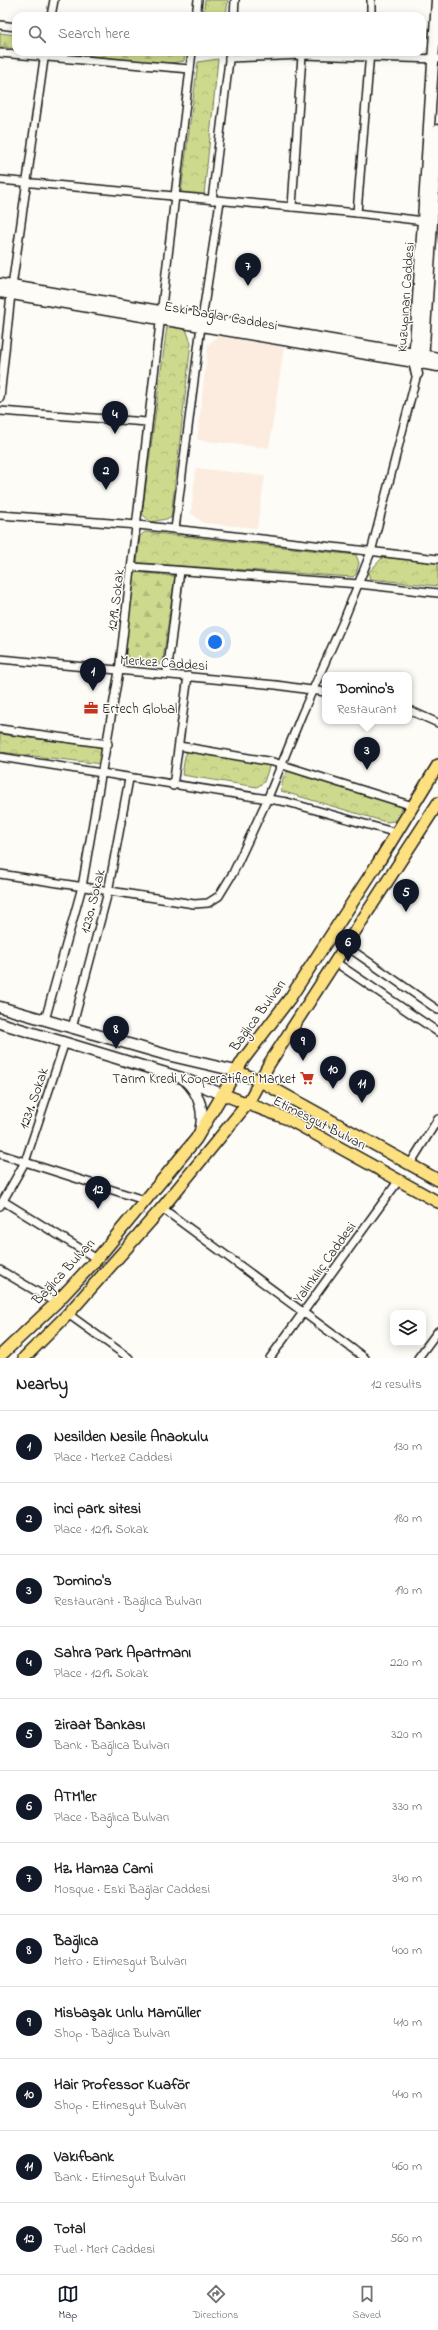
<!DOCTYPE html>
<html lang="en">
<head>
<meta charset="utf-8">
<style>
  body { margin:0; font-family:"Indie Flower",sans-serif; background:#f2f2f2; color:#202124 }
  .controls { position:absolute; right:12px; bottom:12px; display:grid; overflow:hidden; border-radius:8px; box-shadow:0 2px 10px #0003 }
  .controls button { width:36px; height:36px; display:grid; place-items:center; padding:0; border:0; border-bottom:1px solid #e0e0e0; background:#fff; color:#202124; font:20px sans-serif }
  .you { position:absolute; left:215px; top:642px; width:14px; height:14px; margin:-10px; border:3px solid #fff; border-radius:50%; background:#1a73e8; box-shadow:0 0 0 6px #1a73e833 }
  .badge { display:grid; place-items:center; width:26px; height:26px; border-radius:50%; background:#111827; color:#fff; font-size:13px; font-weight:700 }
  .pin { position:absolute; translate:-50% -33px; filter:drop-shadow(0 1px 2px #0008) }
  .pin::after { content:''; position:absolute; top:21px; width:14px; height:12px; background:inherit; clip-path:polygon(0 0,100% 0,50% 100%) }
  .popup { position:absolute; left:322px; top:672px; width:90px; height:52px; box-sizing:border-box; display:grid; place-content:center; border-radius:8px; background:#fff; filter:drop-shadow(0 1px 3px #0005); font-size:13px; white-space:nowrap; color:#757577 }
  .popup b { font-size:15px; color:#202124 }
  .popup::after { content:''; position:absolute; left:50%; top:100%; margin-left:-8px; border:8px solid transparent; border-top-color:#fff }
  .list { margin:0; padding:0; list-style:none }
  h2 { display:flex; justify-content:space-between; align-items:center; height:52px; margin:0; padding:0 16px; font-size:17px }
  h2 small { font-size:13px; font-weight:400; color:#757577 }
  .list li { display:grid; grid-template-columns:26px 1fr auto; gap:12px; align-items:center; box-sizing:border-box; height:72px; padding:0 16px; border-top:1px solid #e0e0e0 }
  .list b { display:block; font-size:15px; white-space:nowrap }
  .list p { margin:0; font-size:13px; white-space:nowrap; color:#757577 }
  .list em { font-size:13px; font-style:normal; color:#757577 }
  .icon { flex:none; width:22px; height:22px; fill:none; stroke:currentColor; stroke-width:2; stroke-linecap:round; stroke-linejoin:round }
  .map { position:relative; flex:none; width:438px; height:1358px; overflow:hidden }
  .search { position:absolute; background:#fff; box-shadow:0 2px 10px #0003; left:12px; right:12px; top:12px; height:44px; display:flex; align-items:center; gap:10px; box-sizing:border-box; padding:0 14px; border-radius:12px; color:#757577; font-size:15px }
  .sheet { height:916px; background:#fff }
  nav { display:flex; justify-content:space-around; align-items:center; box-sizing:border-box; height:56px; border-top:1px solid #e0e0e0; background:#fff; font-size:11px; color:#757577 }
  nav a { display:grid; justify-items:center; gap:2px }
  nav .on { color:#111827 }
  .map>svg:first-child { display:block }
</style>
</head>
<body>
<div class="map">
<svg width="438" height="1358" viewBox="0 0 438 1358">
  <defs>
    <pattern id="forest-firs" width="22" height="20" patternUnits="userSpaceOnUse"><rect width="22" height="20" fill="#cdda8d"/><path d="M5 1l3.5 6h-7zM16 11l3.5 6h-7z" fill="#afba79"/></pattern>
    <pattern id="park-crowns" width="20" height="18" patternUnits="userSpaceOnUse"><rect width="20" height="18" fill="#cdda8d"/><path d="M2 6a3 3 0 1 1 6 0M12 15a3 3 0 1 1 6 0" fill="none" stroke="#afba79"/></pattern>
  </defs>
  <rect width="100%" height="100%" fill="#fdfcf7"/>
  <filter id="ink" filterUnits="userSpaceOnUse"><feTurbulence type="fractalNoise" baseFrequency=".025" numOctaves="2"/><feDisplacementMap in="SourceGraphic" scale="8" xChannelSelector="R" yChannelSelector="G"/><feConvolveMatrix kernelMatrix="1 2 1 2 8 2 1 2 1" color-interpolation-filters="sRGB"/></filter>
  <g filter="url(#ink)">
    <g fill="#fbecdf">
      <path d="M218 336 284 347 269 448 197 440 208 345Z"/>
      <path d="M196 468 265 476 257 528 203 523 191 513Z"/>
    </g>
    <g fill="url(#forest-firs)" stroke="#747b54">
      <path d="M0 33 16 35V49L0 47Z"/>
      <path d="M56 52H185L184 61 165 64Z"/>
      <path d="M135 572 175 576 163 660 159 665 127 662 124 658Z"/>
    </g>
    <g fill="url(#park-crowns)" stroke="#747b54">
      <path d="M205 0H228L226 16H203Z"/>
      <path d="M218 59 204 195 181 192 198 62Z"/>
      <path d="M167 326 186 329 191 343 171 518 151 522 142 514Z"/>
      <path d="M145 532 356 555 359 563 356 574 353 577 137 563 140 536Z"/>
      <path d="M383 557 438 563V586L370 579 368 573Z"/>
      <path d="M0 734 95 746 103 749 102 764 0 752Z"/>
      <path d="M186 750 270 764 264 782 257 787 182 775Z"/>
      <path d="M288 771 403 807 394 821 386 822 281 791 283 778Z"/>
    </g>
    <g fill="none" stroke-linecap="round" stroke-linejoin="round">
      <defs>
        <g id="street">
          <path d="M51 16 54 0"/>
          <path d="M196 16 198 0"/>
          <path d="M234 16 235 0"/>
          <path d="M371 16V0"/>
          <path d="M0 25 16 27"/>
          <path d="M0 53 190 69"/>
          <path d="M229 58 302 55 438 59"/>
          <path d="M0 180 357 213 424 221"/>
          <path d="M212 200 230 52"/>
          <path d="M292 207 302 55"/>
          <path d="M357 213 370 52"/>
          <path d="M0 398 11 294 45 52"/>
          <path d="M0 411 147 422"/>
          <path d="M0 515 138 525 438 559"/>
          <path d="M175 529 201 326 220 201"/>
          <path d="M133 567 359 584 438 593"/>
          <path d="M0 659 276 685 325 692"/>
          <path d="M167 674 180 571"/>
          <path d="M409 710 438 723"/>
          <path d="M0 729 108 744"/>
          <path d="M179 746 273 762 413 806"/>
          <path d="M0 757 287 802 397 833"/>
          <path d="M173 786 188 676"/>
          <path d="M0 874 194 904 208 903 219 896 233 873 267 800 302 714 343 622 371 552 417 374"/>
          <path d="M346 946 438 1010"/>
          <path d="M335 962 438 1032"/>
          <path d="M45 1020 82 887 119 671 192 52"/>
          <path d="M72 1028 108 892 129 779"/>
          <path d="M0 1154 147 1201"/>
          <path d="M410 1164 438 1119"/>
          <path d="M3 1201 97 1259"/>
          <path d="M0 1206 25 1162 65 1042"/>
          <path d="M162 1208 365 1358"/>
          <path d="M0 1270 56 1303"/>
          <path d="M68 1314 129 1358"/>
          <path d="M270 1358 399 1180"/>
          <path d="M418 1358 438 1331"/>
        </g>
        <g id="secondary">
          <path d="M0 284 438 358"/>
          <path d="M0 292 438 366"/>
          <path d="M423 361 438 130"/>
          <path d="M417 374 414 362 437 0"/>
          <path d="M0 1007 167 1055 236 1071"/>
          <path d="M0 1023 182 1078 222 1094"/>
          <path d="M185 1080C200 1094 205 1113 200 1131"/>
        </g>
        <g id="primary">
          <path d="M236 1071 260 1081 438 1180"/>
          <path d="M222 1094 288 1119 438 1202"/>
          <path d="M0 1356 56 1303 97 1259 196 1139 243 1060 290 998 378 863 438 765"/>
          <path d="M24 1358 68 1314 162 1208 248 1103 269 1064 438 803"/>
        </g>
      </defs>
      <use href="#street" stroke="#1c1c1c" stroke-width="10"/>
      <use href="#secondary" stroke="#1c1c1c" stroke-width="13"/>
      <use href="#primary" stroke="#1c1c1c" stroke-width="14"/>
      <use href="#street" stroke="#fdfcf7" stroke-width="7"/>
      <use href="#secondary" stroke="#fdfcf7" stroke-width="10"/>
      <use href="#primary" stroke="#fde080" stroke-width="11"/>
    </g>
  </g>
  <defs>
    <symbol id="office-bare" viewBox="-9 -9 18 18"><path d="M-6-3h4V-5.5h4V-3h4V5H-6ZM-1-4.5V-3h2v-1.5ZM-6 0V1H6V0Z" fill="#c8321e" stroke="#fdfcf7" stroke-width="2.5" paint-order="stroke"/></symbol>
    <symbol id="supermarket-bare" viewBox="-9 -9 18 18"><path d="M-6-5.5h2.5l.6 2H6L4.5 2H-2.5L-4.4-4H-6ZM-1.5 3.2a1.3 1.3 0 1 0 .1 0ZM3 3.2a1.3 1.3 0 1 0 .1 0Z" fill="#c8321e" stroke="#fdfcf7" stroke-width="2.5" paint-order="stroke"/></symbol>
  </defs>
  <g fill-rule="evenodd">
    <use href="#office-bare" x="81" y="698" width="20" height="20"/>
    <use href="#supermarket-bare" x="297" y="1068" width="20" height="20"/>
  </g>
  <g text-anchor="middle" stroke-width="3" stroke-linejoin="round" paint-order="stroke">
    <g font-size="14" fill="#1c1c1c" stroke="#fdfcf7">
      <text transform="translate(405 297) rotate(-86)" y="5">Kuzupınarı Caddesi</text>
      <text transform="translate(221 315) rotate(10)" y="5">Eski Bağlar Caddesi</text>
      <text transform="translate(115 600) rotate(-83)" y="5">1219. Sokak</text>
      <text transform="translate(164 662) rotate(4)" y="5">Merkez Caddesi</text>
      <text transform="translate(92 901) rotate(-76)" y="5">1230. Sokak</text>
      <text transform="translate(257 1015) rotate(-54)" y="5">Bağlıca Bulvarı</text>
      <text transform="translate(33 1098) rotate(-71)" y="5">1231. Sokak</text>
      <text transform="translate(320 1122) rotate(27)" y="5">Etimesgut Bulvarı</text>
      <text transform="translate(324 1262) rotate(-54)" y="5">Yalınkılıç Caddesi</text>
      <text transform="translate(63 1271) rotate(-47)" y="5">Bağlıca Bulvarı</text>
    </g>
    <g font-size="14" fill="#1c1c1c" stroke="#fdfcf7" text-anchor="start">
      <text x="102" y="713">Ertech Global</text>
      <text x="296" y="1083" text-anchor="end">Tarım Kredi Kooperatifleri Market</text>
    </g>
  </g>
</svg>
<div class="controls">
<button><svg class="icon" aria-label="layers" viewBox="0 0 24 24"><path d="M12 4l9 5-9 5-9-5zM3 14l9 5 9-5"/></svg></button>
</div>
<div class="you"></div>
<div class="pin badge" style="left:93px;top:691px">1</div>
<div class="pin badge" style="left:106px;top:490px">2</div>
<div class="pin badge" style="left:367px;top:770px">3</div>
<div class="popup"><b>Domino's</b>Restaurant</div>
<div class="pin badge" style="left:115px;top:434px">4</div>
<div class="pin badge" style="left:406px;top:912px">5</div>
<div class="pin badge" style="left:348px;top:962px">6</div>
<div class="pin badge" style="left:248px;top:286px">7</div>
<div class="pin badge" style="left:116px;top:1049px">8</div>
<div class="pin badge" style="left:303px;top:1061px">9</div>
<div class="pin badge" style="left:333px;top:1089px">10</div>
<div class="pin badge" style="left:362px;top:1103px">11</div>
<div class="pin badge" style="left:98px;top:1209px">12</div>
<div class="search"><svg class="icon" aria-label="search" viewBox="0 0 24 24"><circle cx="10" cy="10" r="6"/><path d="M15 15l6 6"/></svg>Search here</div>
</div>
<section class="sheet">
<h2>Nearby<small>12 results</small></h2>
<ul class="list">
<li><span class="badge">1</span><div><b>Nesilden Nesile Anaokulu</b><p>Place · Merkez Caddesi</p></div><em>130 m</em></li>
<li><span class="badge">2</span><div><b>inci park sitesi</b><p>Place · 1219. Sokak</p></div><em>180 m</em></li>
<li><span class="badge">3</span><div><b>Domino's</b><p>Restaurant · Bağlıca Bulvarı</p></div><em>190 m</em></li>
<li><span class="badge">4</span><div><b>Sahra Park Apartmanı</b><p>Place · 1219. Sokak</p></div><em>220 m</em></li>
<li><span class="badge">5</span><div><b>Ziraat Bankası</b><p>Bank · Bağlıca Bulvarı</p></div><em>320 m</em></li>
<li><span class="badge">6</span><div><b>ATM'ler</b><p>Place · Bağlıca Bulvarı</p></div><em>330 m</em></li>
<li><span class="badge">7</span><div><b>Hz. Hamza Cami</b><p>Mosque · Eski Bağlar Caddesi</p></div><em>340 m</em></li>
<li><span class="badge">8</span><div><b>Bağlıca</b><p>Metro · Etimesgut Bulvarı</p></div><em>400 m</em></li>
<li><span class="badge">9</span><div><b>Misbaşak Unlu Mamüller</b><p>Shop · Bağlıca Bulvarı</p></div><em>410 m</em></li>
<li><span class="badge">10</span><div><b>Hair Professor Kuaför</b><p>Shop · Etimesgut Bulvarı</p></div><em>440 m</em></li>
<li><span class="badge">11</span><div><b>Vakıfbank</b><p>Bank · Etimesgut Bulvarı</p></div><em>460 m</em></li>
<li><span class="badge">12</span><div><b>Total</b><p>Fuel · Mert Caddesi</p></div><em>560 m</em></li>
</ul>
</section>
<nav>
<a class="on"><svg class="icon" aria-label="map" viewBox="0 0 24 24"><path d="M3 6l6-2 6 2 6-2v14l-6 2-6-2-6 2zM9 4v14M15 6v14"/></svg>Map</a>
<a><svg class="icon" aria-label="directions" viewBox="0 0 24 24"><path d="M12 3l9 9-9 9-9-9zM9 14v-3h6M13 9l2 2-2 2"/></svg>Directions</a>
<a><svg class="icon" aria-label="saved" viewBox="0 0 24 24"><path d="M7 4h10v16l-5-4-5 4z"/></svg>Saved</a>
</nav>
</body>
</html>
